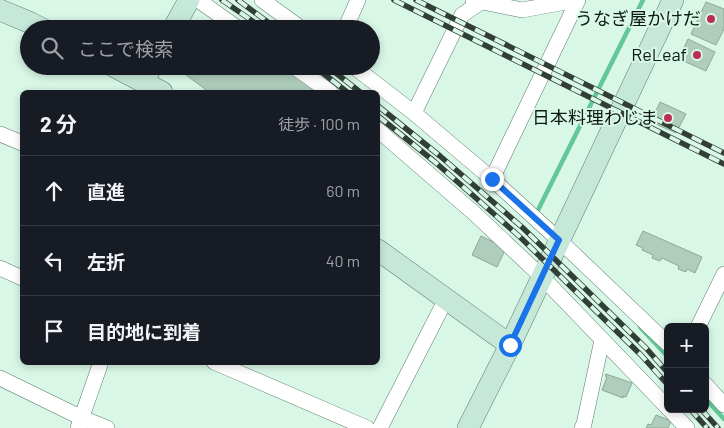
<!DOCTYPE html>
<html lang="ja">
<head>
<meta charset="utf-8">
<style>
  body { margin:0; font-family:Barlow,"Noto Sans JP",sans-serif; background:#242831; color:#f1f3f6 }
  .controls { position:absolute; right:15px; bottom:15px; display:grid; overflow:hidden; border-radius:8px; box-shadow:0 2px 8px #0003 }
  .controls button { width:45px; height:45px; display:grid; place-items:center; padding:0; border:0; border-bottom:1px solid #363941; background:#171b24; color:#f1f3f6; font:25px sans-serif }
  .stop { position:absolute; width:15px; height:15px; margin:-11px; border:4px solid #1a73e8; border-radius:50%; background:#fff }
  .stop.end { background:#1a73e8; border-color:#fff; box-shadow:0 1px 5px #0008 }
  .list { margin:0; padding:0; list-style:none }
  h2 { display:flex; justify-content:space-between; align-items:center; height:65px; margin:0; padding:0 20px; font-size:21px }
  h2 small { font-size:16px; font-weight:400; color:#9ea1a6 }
  .list li { display:grid; grid-template-columns:32px 1fr auto; gap:15px; align-items:center; box-sizing:border-box; height:70px; padding:0 20px; border-top:1px solid #363941 }
  .list b { display:block; font-size:19px; white-space:nowrap }
  .list em { font-size:16px; font-style:normal; color:#9ea1a6 }
  .icon { flex:none; width:28px; height:28px; fill:none; stroke:currentColor; stroke-width:2; stroke-linecap:round; stroke-linejoin:round }
  .map { position:relative; flex:none; width:724px; height:428px; overflow:hidden }
  .search { position:absolute; background:#171b24; box-shadow:0 2px 8px #0003; left:20px; top:20px; width:360px; height:55px; display:flex; align-items:center; gap:12px; box-sizing:border-box; padding:0 18px; border-radius:28px; color:#9ea1a6; font-size:19px }
  .panel { position:absolute; background:#171b24; box-shadow:0 2px 8px #0003; left:20px; top:90px; width:360px; height:275px; border-radius:8px }
  .map>svg:first-child { display:block }
</style>
</head>
<body>
<div class="map">
<svg width="724" height="428" viewBox="0 0 724 428">
  <rect width="100%" height="100%" fill="#d8f7e6"/>
  <g fill="none" stroke-linecap="round" stroke-linejoin="round">
    <g stroke="#60c898" stroke-width="4.5">
      <path d="M538 210 643 0"/>
      <path d="M640 327 668 357"/>
      <path d="M705 398 724 419"/>
    </g>
  </g>
  <g fill="#aecdbc" stroke="#8ba998">
    <path d="M706 2 724 9V29L716 45 691 34Z"/>
    <path d="M688 39 715 52 706 71 679 59Z"/>
    <path d="M174 66H287L323 92H209Z"/>
    <path d="M660 102 686 114 676 133 651 122Z"/>
    <path d="M643 231 702 257 695 273 687 269 686 272 678 269 679 266 662 258 660 261 652 258 653 255 642 250 643 248 636 245Z"/>
    <path d="M481 236 506 248 497 267 472 255Z"/>
    <path d="M606 374 632 383 626 397 623 396V398L602 390 607 377 605 376Z"/>
    <path d="M656 415 671 421 668 428H646L648 424 651 425Z"/>
  </g>
  <g fill="none" stroke-linecap="round" stroke-linejoin="round">
    <defs>
      <g id="street">
        <path d="M198 0 239 29"/>
        <path d="M262 0 302 29"/>
        <path d="M473 0 522 10 577 0"/>
        <path d="M345 29 358 0"/>
        <path d="M293 66 330 92"/>
        <path d="M353 66 414 113 492 179 559 240 668 344"/>
        <path d="M414 113 462 15 481 2"/>
        <path d="M378 130 474 213 542 277 668 408"/>
        <path d="M0 134 22 143"/>
        <path d="M492 179 578 0"/>
        <path d="M0 268 22 278"/>
        <path d="M698 327 724 274"/>
        <path d="M214 362 367 428"/>
        <path d="M0 378 82 418 107 428"/>
        <path d="M705 384 724 405"/>
        <path d="M669 409 687 428"/>
        <path d="M78 428 101 362"/>
        <path d="M380 428 446 299"/>
        <path d="M582 428 584 424 602 340"/>
      </g>
      <g id="secondary">
        <path d="M0 10 31 23 43 29"/>
        <path d="M173 29 189 0"/>
        <path d="M113 66 162 92"/>
        <path d="M143 82 152 66"/>
        <path d="M378 250 510 345"/>
        <path d="M468 428 510 345 673 0"/>
      </g>
    </defs>
    <use href="#street" stroke="#617d6e" stroke-width="16"/>
    <use href="#secondary" stroke="#617d6e" stroke-width="22"/>
    <use href="#street" stroke="#fff" stroke-width="15"/>
    <use href="#secondary" stroke="#c6e8d9" stroke-width="21"/>
    <defs>
      <g id="rail">
        <path d="M222 0 264 29"/>
        <path d="M238 0 277 29"/>
        <path d="M394 0 724 164"/>
        <path d="M416 0 724 153"/>
        <path d="M314 66 347 92"/>
        <path d="M327 66 360 92"/>
        <path d="M378 106 440 156 523 228 646 348 668 373"/>
        <path d="M378 116 435 162 520 237 641 355 668 385"/>
        <path d="M690 409 707 428"/>
        <path d="M701 409 718 428"/>
      </g>
    </defs>
    <use href="#rail" stroke="#313f37" stroke-width="5.5"/>
    <use href="#rail" stroke="#d8f7e6" stroke-width="4" stroke-dasharray="11" stroke-linecap="butt"/>
  </g>
  <g fill="none" stroke-linecap="round" stroke-linejoin="round">
    <path stroke="#1a73e8" stroke-width="6" d="M492 179 559 240 510 345"/>
  </g>
  <g fill="#bd2c52" stroke="#d8f7e6" stroke-width="2">
    <circle cx="711" cy="19" r="5"/>
    <circle cx="697" cy="55" r="5"/>
    <circle cx="668" cy="118" r="5"/>
  </g>
  <g text-anchor="middle" stroke-width="4" stroke-linejoin="round" paint-order="stroke">
    <g font-size="18" fill="#0e1913" stroke="#d8f7e6" text-anchor="end">
      <text x="701" y="25">うなぎ屋かけだ</text>
      <text x="687" y="61">ReLeaf</text>
      <text x="658" y="124">日本料理わじま</text>
    </g>
  </g>
</svg>
<div class="controls">
<button>+</button>
<button>−</button>
</div>
<div class="stop" style="left:510px;top:345px"></div>
<div class="stop end" style="left:492px;top:179px"></div>
<div class="search"><svg class="icon" aria-label="search" viewBox="0 0 24 24"><circle cx="10" cy="10" r="6"/><path d="M15 15l6 6"/></svg>ここで検索</div>
<section class="panel">
<h2>2 分<small>徒歩 · 100 m</small></h2>
<ul class="list">
<li><svg class="icon" aria-label="ahead" viewBox="0 0 24 24"><path d="M12 20V5M6 11l6-6 6 6"/></svg><div><b>直進</b></div><em>60 m</em></li>
<li><svg class="icon" aria-label="left" viewBox="0 0 24 24"><path d="M17 20v-9H6M10 6l-5 5 5 5"/></svg><div><b>左折</b></div><em>40 m</em></li>
<li><svg class="icon" aria-label="arrive" viewBox="0 0 24 24"><path d="M6 21V4h12l-3 4 3 4H6"/></svg><div><b>目的地に到着</b></div></li>
</ul>
</section>
</div>
</body>
</html>
